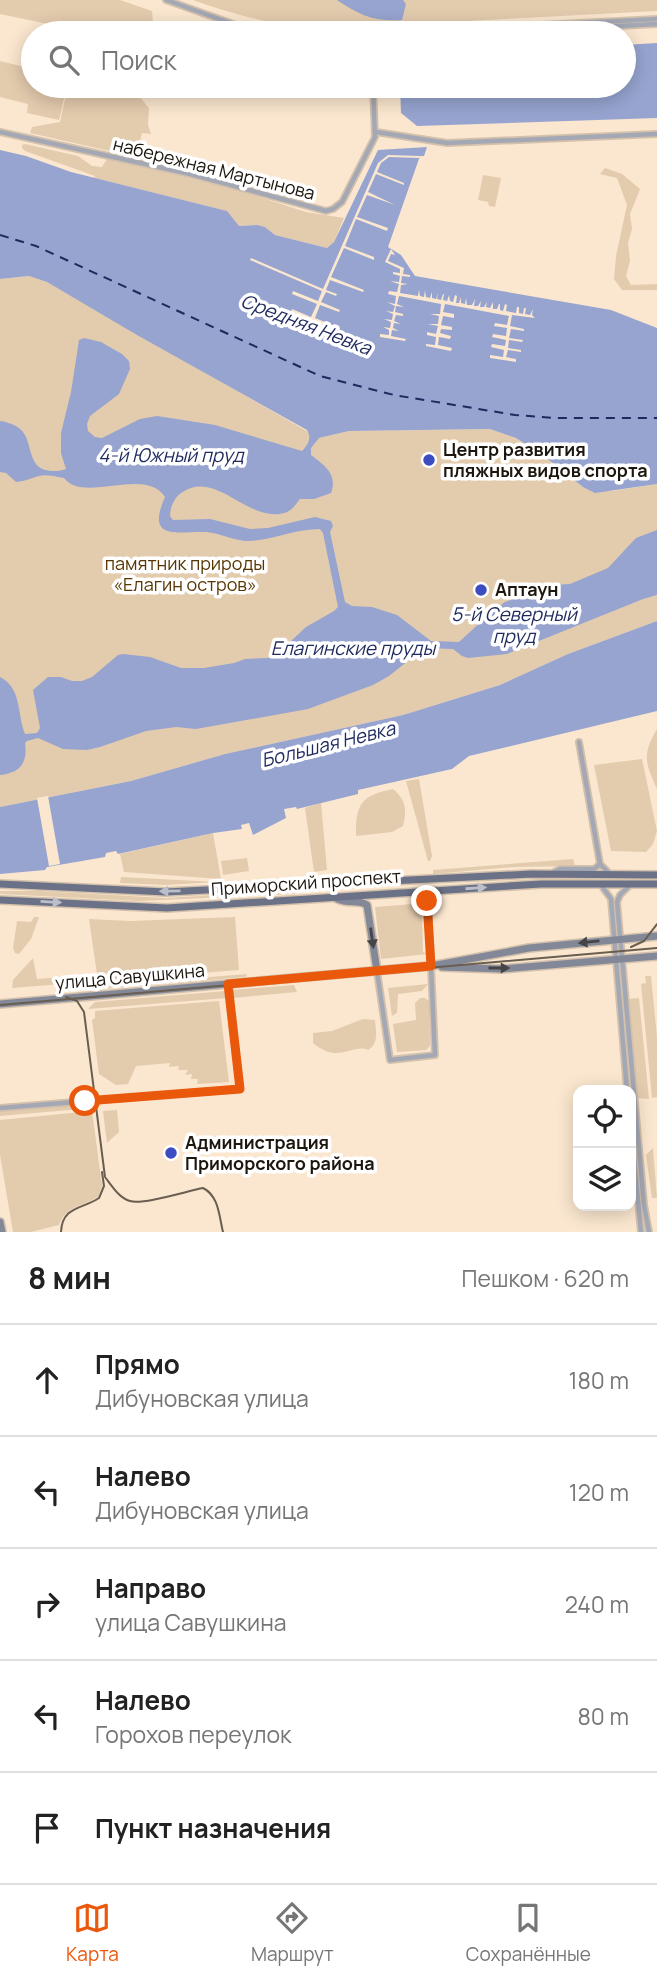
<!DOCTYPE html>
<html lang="ru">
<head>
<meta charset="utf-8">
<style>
  body { margin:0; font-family:Manrope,sans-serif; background:#f6f6f6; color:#222 }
  .controls { position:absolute; right:21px; bottom:21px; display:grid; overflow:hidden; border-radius:14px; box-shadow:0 4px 18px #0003 }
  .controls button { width:63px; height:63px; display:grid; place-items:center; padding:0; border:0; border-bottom:2px solid #e0e0e0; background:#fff; color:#222; font:35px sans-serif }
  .stop { position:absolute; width:21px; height:21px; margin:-16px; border:5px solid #ea580c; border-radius:50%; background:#fff }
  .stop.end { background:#ea580c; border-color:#fff; box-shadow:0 2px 7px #0008 }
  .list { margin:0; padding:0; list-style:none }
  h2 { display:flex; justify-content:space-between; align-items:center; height:91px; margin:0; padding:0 28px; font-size:30px }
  h2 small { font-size:23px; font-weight:400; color:#767676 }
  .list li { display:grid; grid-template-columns:46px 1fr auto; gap:21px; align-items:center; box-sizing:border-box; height:112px; padding:0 28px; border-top:2px solid #e0e0e0 }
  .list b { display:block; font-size:26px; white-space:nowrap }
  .list p { margin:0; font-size:23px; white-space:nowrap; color:#767676 }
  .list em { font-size:23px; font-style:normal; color:#767676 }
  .icon { flex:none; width:38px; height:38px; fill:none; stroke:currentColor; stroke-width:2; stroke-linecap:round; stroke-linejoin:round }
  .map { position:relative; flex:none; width:657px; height:1232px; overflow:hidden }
  .search { position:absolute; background:#fff; box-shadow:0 4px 18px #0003; left:21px; right:21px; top:21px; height:77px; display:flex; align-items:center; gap:18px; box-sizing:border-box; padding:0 24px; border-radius:38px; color:#767676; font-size:26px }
  .sheet { height:651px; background:#fff }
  nav { display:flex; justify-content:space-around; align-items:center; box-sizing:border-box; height:98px; border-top:2px solid #e0e0e0; background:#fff; font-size:19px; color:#767676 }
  nav a { display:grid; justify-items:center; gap:4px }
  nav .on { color:#ea580c }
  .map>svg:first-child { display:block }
</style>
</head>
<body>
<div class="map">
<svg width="657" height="1232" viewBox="0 0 657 1232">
  <rect width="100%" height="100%" fill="#fbe7cf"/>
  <g fill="#e3cbae">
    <path d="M0 0H120L152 11 153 23 169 31 168 33H91L0 14Z"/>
    <path d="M193 0H657V11L311 29C270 24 232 14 193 0Z"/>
    <path d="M0 61 33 69V86H67L59 120 27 113 28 104 0 97Z"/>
    <path d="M121 86H134L138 95 149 108 148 125 151 134 142 133 136 157 30 133 32 127 60 122 65 99C80 89 100 93 117 96Z"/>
    <path d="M25 144 78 156 92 166 102 167 107 159 228 187 306 212 344 218 334 242 327 248 275 235 265 227 253 225 238 226 226 211 94 178 95 176 25 151 22 148V145Z"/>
    <path d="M605 168 622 174 640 189 630 214 632 229 628 243 630 261 626 276 631 285 657 284V290H622L614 279 616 256 627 205 617 178 600 174Z"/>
    <path d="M483 175 501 178 495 207 489 206 488 202 478 200Z"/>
    <path d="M29 276 47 282 319 438 349 431 490 429 516 438 540 453 583 487 612 491 657 484V621L568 654 500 685 403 715 225 754 131 781 0 807V279Z"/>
    <path d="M657 729V789C645 763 642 754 657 729Z"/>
    <path d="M642 759 657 831 653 844 646 852 611 851 594 765Z"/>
    <path d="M419 779 432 856 430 861H428L406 781Z"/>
    <path d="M393 789C406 800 407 810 403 826L392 832 356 836C355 804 362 795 393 789Z"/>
    <path d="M321 803 327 870 314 872 305 808Z"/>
    <path d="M213 833 221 879 124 872 120 854Z"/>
    <path d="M247 858 249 871 223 875 221 861Z"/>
    <path d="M573 859 575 866 514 867 433 874V870Z"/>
    <path d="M121 877 217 882 165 885 120 883Z"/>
    <path d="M296 890V894L139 901 0 894V891H38L166 898Z"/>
    <path d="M426 903V911L422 912 423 952 427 954 381 959 375 907Z"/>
    <path d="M34 917H39L31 939 19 954 15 953 13 948 17 921 31 922Z"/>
    <path d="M235 917 239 970 12 988 13 980 33 958 37 979 97 974 89 919 130 921Z"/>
    <path d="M247 974 246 977 102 989 100 986Z"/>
    <path d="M645 976H651L657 1037V1097L652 1098 641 984 646 983Z"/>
    <path d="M428 984 422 991 398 994 397 1013 392 1016 388 988Z"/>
    <path d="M294 985 297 992 233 998V990Z"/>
    <path d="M225 991 227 998 88 1009 95 1002Z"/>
    <path d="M420 998H425L429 1001 430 1046 426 1050 397 1052 393 1024 416 1020 415 1003Z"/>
    <path d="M639 998 649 1099 637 1098 628 999Z"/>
    <path d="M219 1001 229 1082 197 1084 198 1079H191L192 1074 185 1075 188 1070H178L179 1066 169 1067 170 1063 136 1066 128 1084 116 1085 99 1074 92 1020 95 1018V1011Z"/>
    <path d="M363 1019 375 1020C376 1031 379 1044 368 1050 352 1043 339 1065 313 1043V1033L332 1031Z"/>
    <path d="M91 1103 92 1108 0 1116V1111Z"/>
    <path d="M117 1110 119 1132 107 1143 103 1111Z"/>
    <path d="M92 1111 102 1186 98 1197C82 1207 67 1205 59 1225L31 1232H13L0 1155V1120Z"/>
    <path d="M653 1148 657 1198H652L646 1155Z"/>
  </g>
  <g fill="#96a4cf">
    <path d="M337 0H403L406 4 402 20C375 22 359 15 337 0Z"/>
    <path d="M657 43V118L417 126 401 113 400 86H624V45Z"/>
    <path d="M427 147 424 156H420L388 247 401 255 415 276 611 310 657 328V484L595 493 583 487 540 453 516 438 490 429 349 431 319 438 311 448V455C324 465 338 474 331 493L314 499H300C295 505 292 511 284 513 247 523 216 468 181 493 174 498 170 508 170 516L173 520 210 519 250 529 268 528 315 517 331 521 333 526 330 532 345 602 352 606 372 607 397 615 431 641 459 642 495 609 505 602 551 585 570 584 608 568 636 538 657 530V595L643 599 507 654 468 658 462 656 453 649 424 648 389 676 373 685 308 709 196 729 176 727 146 731 100 747 87 750 63 749 38 738 27 741 25 743C28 763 20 773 0 775V677C22 688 17 714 25 734L37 733 40 728 33 690 48 677H61L72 681H82L92 677 118 655 123 654 150 657 181 668H204L234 663 245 659 268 658 276 655 306 627 334 611 338 607 323 533 320 529C295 529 273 540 249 541 234 541 220 533 206 532 178 531 145 542 165 497 145 466 84 504 64 478 57 477 46 474 39 476 31 478 26 481 16 482L6 473 0 472V421C37 427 23 451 39 467 45 472 59 472 66 469L61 453V433L71 392 79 340 84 338 101 342 122 354 129 361 130 369 119 394 90 416 87 424 88 431 95 437 102 438 140 419 157 416 215 425 302 451C308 445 312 438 307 430L137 335 47 282 29 276 0 279V150L26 156 71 172 227 211 239 226 257 225 265 227 275 235 327 248 334 242 378 150Z"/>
    <path d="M657 621V711L469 756 452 769 358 790V794L297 809 296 807 284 809 286 818 253 835 249 823 241 825 242 829 213 833 118 854 116 851 106 853 105 857 47 867 45 870 0 874V807L131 781 225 754 403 715 500 685 568 654Z"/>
  </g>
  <g fill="#fbe7cf">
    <path d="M388 155 420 156 419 158 389 157 381 163 377 172 404 183V185L376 174 368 192 395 205 367 195 357 217 388 228 387 231 356 219 345 246 374 257V260L344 248 331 277 364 290 363 292 330 280 326 290 337 294 336 296 326 292 321 302 340 310 339 312 320 305 315 318 340 328 339 331 291 312 292 309 311 317 317 304 292 294 293 291 318 301 322 291 250 260 251 258 323 289 378 163Z"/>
    <path d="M391 249 395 255 391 254 388 261 404 268 403 274 410 275V277L402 276 401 283 408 284 401 285 400 293 418 296 419 290 420 296 424 297 425 290 426 297 430 298 432 292V298L436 299 438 293 437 299 441 300 443 294H444L443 300 447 301 449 295 450 301 453 302 455 295 457 296 456 303H459L461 297V303L465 304 466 298 467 305H472L475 299 474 306H478L481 301 480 307H484L487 302 486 307 490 308 493 302V309H497L499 304H500V310L503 311 505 304 507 305 506 311 516 313 517 307H519V313L523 314 524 308H526L525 314 530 315 533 309 532 315 535 318 512 315 510 326 524 329V331L511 329 509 338 523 340 522 342 509 340 508 348 521 350V352L508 350 506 357 516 359V362L490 358V355L503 357 504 350 491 347 492 344 505 346 506 340 492 337 493 334 506 336 507 328 494 326 495 323 507 325 509 316 445 304 443 312 454 314V318L443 316 441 325 452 327V330L441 329 440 333 451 336 450 339 439 337 438 345 452 348 451 351 426 346V344L435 345 436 337 427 335V332L436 334 438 326 428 324H438L439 316 430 314H440L441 304 399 296 397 304 404 307 396 306 395 312 403 314V316L396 315 394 321 401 324 394 323 393 328 399 331 392 330 391 336 406 339 405 341 380 337V334L389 335V330L383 327 390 328 391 322 384 319 392 320 393 314 386 311 393 312 395 306 387 302 395 304 396 296 388 294 389 291 397 292 399 284 390 281 399 282 400 276 393 274V272L400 273V269L385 262Z"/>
    <path d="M48 796 60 864 49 866 37 798Z"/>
  </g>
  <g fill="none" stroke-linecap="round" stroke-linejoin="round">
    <path stroke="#1e295e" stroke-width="2" stroke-dasharray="9 7" stroke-linecap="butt" d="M0 235 36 246 320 376 394 395 515 415 554 418H657"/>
    <defs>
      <g id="street">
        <path d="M166 0 236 25 272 33"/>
        <path d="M384 33 657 19"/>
        <path d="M484 33 657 24"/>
        <path d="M0 132 190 174 326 211 333 209 342 202 375 137 373 86"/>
        <path d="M376 132 447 143 657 134"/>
        <path d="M579 742 600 864"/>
        <path d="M554 872 560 869H594L600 864 609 873"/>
        <path d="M601 885 611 899 627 1090"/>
        <path d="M630 885 620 895 617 902 644 1205 649 1232"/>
        <path d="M377 971 390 1060 435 1055 428 901 436 893"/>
        <path d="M0 1108 240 1089 228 984"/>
        <path d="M631 1127 641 1232"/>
      </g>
      <g id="secondary">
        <path d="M334 897C348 906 357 898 367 905L377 971"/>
        <path d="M442 967 501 969 657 956"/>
        <path d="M0 1004 431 966 529 948 657 936"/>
        <path d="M0 1222 2 1232"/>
      </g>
      <g id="primary">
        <path d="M0 884 166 892 531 874 657 875"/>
        <path d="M0 900 167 908 541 884H657"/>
      </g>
    </defs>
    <use href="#street" stroke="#d3c1ac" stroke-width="8"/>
    <use href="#secondary" stroke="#d3c1ac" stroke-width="10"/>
    <use href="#primary" stroke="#d3c1ac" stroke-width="10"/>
    <use href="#street" stroke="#a4a8b4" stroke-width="4.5"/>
    <use href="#secondary" stroke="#838899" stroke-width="7"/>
    <use href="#primary" stroke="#6b7186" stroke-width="7"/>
    <g stroke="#695e50" stroke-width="2">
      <path d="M631 947 644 941 657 924"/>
      <path d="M66 997 77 1001 84 1012 105 1177C112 1186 119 1198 130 1201 143 1205 187 1191 203 1188 219 1196 219 1216 223 1232"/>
      <path d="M0 1005 657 948"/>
      <path d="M61 1232C62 1206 83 1209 99 1198L104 1186 102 1172"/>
    </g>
  </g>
  <defs><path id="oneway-solid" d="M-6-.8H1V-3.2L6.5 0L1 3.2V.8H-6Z" transform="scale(1.75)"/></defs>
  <g fill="#bcbfc9">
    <use href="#oneway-solid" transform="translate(476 888) rotate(-4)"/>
    <use href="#oneway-solid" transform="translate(170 891) rotate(179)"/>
    <use href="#oneway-solid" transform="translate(51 902) rotate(3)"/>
  </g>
  <g fill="#464446">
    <use href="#oneway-solid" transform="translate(372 938) rotate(82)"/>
    <use href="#oneway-solid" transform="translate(589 942) rotate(174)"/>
    <use href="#oneway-solid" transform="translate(499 968)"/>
  </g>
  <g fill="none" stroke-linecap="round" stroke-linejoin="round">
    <path stroke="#ea580c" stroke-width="9" d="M85 1101 240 1089 228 984 431 966 427 901"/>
  </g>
  <g fill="#3b4dc0" stroke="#fff" stroke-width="2.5">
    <circle cx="429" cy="460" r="7"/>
    <circle cx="481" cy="590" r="7"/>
    <circle cx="171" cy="1153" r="7"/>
  </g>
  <g text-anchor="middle" stroke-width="7" stroke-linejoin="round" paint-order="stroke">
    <g font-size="18" fill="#1d160e" stroke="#fff">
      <text transform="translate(214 169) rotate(14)" y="6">набережная Мартынова</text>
      <text transform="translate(306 883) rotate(-4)" y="6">Приморский проспект</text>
      <text transform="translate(130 977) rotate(-5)" y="6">улица Савушкина</text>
    </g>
    <g font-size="18" font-weight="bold" fill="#1d160e" stroke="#fff" text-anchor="start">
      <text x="443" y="456">Центр развития<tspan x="443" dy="21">пляжных видов спорта</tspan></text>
      <text x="495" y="596">Аптаун</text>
      <text x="185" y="1149">Администрация<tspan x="185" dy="21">Приморского района</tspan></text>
    </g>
    <g font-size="18" fill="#573603" stroke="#fff">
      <text x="185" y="570">памятник природы<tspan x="185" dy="21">«Елагин остров»</tspan></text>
    </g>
    <g font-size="19" font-style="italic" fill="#1e295e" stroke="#fff">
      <text transform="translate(306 324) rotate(21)" y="7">Средняя Невка</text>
      <text x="171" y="462">4-й Южный пруд</text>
      <text x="514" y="621">5-й Северный<tspan x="514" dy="22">пруд</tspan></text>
      <text x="353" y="655">Елагинские пруды</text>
      <text transform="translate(328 744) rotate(-14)" y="7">Большая Невка</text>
    </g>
  </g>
</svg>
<div class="controls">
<button><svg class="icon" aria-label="locate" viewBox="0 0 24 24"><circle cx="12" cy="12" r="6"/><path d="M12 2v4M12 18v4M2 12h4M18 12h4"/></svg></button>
<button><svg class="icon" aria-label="layers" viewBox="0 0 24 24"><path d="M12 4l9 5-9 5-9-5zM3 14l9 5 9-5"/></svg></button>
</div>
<div class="stop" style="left:85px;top:1101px"></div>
<div class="stop end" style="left:427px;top:901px"></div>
<div class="search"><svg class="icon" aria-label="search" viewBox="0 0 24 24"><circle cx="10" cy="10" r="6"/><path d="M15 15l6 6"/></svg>Поиск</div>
</div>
<section class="sheet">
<h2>8 мин<small>Пешком · 620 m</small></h2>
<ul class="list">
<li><svg class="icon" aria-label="ahead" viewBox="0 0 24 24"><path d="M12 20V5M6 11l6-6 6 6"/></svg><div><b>Прямо</b><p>Дибуновская улица</p></div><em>180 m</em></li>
<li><svg class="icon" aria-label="left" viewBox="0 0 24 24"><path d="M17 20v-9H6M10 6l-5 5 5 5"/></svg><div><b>Налево</b><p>Дибуновская улица</p></div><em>120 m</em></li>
<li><svg class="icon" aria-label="right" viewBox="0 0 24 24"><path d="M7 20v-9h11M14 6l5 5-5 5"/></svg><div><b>Направо</b><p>улица Савушкина</p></div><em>240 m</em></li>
<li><svg class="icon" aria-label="left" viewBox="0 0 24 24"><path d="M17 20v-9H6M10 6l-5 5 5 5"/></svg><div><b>Налево</b><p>Горохов переулок</p></div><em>80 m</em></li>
<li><svg class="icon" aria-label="arrive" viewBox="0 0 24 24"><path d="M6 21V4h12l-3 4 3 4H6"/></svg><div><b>Пункт назначения</b></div></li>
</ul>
</section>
<nav>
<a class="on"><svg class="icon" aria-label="map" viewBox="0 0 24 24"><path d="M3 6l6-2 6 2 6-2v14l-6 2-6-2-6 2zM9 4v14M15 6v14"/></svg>Карта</a>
<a><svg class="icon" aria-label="directions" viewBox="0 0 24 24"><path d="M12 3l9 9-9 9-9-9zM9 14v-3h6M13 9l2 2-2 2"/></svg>Маршрут</a>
<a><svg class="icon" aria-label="saved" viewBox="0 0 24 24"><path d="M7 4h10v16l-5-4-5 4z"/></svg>Сохранённые</a>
</nav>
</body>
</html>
